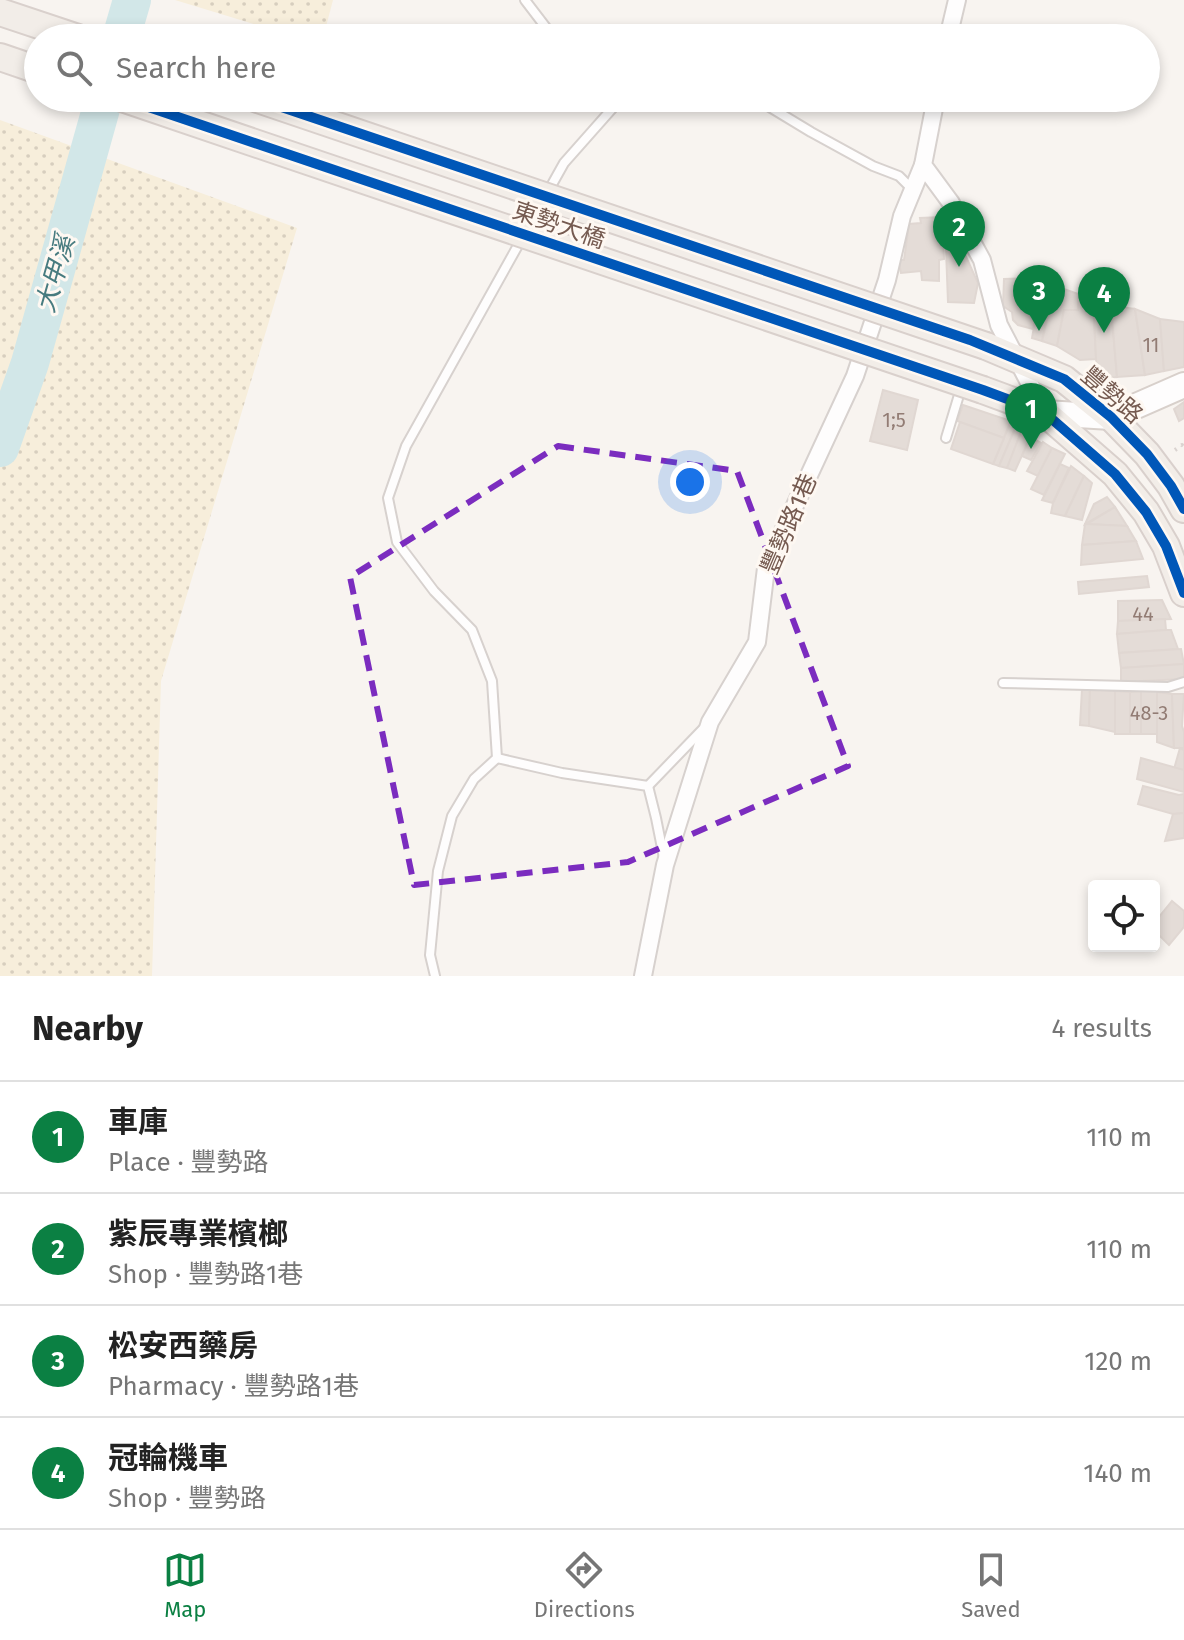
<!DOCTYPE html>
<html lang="en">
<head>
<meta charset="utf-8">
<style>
  body { margin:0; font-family:"Fira Sans","Noto Sans TC",sans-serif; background:#f6f6f6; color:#222 }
  .controls { position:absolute; right:24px; bottom:24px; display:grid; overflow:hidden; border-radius:8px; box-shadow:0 4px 12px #0003 }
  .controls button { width:72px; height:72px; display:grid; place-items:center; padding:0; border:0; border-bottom:2px solid #e0e0e0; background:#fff; color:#222; font:40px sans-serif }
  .you { position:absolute; left:690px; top:482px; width:28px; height:28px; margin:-20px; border:6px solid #fff; border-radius:50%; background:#1a73e8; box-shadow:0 0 0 12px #1a73e833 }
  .badge { display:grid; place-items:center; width:52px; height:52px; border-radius:50%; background:#0b8043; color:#fff; font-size:26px; font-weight:700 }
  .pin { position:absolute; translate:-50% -66px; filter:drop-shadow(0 2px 4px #0008) }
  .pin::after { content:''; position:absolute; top:42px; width:28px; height:24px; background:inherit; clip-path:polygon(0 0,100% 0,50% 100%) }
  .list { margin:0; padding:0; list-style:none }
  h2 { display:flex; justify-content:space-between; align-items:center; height:104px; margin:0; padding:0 32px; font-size:34px }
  h2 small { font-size:26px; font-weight:400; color:#767676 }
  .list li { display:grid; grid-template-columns:52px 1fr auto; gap:24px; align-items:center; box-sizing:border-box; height:112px; padding:0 32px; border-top:2px solid #e0e0e0 }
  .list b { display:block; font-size:30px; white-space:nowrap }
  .list p { margin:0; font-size:26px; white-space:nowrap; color:#767676 }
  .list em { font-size:26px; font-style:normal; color:#767676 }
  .icon { flex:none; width:44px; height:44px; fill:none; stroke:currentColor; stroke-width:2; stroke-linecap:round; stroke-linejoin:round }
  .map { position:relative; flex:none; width:1184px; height:976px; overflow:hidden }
  .search { position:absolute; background:#fff; box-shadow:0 4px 12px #0003; left:24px; right:24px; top:24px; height:88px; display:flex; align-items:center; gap:20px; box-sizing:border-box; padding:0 28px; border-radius:44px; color:#767676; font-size:30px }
  .sheet { height:552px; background:#fff }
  nav { display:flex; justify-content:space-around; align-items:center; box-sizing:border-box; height:112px; border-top:2px solid #e0e0e0; background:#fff; font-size:22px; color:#767676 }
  nav a { display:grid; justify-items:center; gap:4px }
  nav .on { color:#0b8043 }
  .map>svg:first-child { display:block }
</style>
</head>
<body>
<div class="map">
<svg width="1184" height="976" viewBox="0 0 1184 976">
  <defs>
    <pattern id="sand-dots" width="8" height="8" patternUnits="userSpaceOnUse" patternTransform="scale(2)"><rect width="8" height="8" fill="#f7eedb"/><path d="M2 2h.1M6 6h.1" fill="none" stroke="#d7cebe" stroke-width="1.8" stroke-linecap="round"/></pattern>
  </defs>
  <rect width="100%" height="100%" fill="#f8f4f0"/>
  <g fill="url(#sand-dots)">
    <path d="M175 0H333L323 38H299Z"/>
    <path d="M0 120 297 228 161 681 152 976H0Z"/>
  </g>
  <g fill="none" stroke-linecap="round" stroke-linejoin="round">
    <g stroke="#d2e7e8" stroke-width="38">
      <path d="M121 38 132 0"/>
      <path d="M0 448 30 363 104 98"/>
    </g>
  </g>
  <g fill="#e4dcd7" stroke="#e0d7d2" stroke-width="2">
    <path d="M942 217 944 259 939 260V281L922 280 921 271 901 273 898 260H904L909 224 921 223 920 218Z"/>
    <path d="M946 250H963L978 283 974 303 948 302Z"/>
    <path d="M1031 278 1042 283 1033 329 1018 325 1013 320 1012 312 1003 306 1004 279Z"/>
    <path d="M1042 283 1061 288 1057 305 1051 303 1042 341 1032 338Z"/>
    <path d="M1061 288 1078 294V310H1064L1057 346 1042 341 1051 303 1057 305Z"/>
    <path d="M1078 294 1093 296 1096 359 1080 360 1057 346 1064 310H1078Z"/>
    <path d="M1093 296H1110L1117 377 1097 378Z"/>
    <path d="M1111 306 1135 309 1145 375 1117 377Z"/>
    <path d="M1135 309 1160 319 1164 371 1145 375Z"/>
    <path d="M1160 319 1184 322V367L1164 371Z"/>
    <path d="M883 390 918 400 907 450 870 441Z"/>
    <path d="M1184 402V418L1179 421 1174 409Z"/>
    <path d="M963 405 1011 421 1004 438 957 421Z"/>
    <path d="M1011 421 1017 424 999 466 993 464Z"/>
    <path d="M960 422 1004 438 993 464 951 449Z"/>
    <path d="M1017 424 1023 427 1007 468 999 466Z"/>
    <path d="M1023 427 1032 433 1015 471 1007 468Z"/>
    <path d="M1030 437 1041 443 1031 460 1022 456Z"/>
    <path d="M1043 442 1052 448 1038 476 1027 471Z"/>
    <path d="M1052 448 1065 454 1044 495 1031 489Z"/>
    <path d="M1060 464 1069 468 1053 503 1042 500Z"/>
    <path d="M1071 466 1084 476 1065 516 1051 513 1053 503Z"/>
    <path d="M1084 476 1092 483 1082 520 1065 516Z"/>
    <path d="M1107 497 1115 507 1085 524 1094 504Z"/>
    <path d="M1115 507 1127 526 1087 524Z"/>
    <path d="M1085 524 1127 526 1136 541 1082 545Z"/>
    <path d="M1136 541 1143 559 1081 565 1082 545Z"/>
    <path d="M1147 576 1149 587 1079 594 1078 582Z"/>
    <path d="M1162 600 1171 619 1118 621V601Z"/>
    <path d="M1165 619 1166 630 1117 634 1118 621Z"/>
    <path d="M1166 630H1171L1178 649 1119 653 1117 634Z"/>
    <path d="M1181 649 1184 664 1121 668 1119 653Z"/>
    <path d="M1184 664V679L1121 682V668Z"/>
    <path d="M1082 689H1090L1089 726 1080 725Z"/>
    <path d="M1090 689 1115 691V732L1089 726Z"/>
    <path d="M1115 691 1130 692V734H1115Z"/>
    <path d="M1141 691H1158L1157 734H1141Z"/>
    <path d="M1141 691V734H1130V692Z"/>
    <path d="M1157 692 1172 694 1174 748 1157 742Z"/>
    <path d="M1172 694H1184L1182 726 1184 732V748H1174Z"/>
    <path d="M1180 748 1184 750V770L1174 769Z"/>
    <path d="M1141 758 1184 770V792L1137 779Z"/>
    <path d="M1143 786 1179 795 1184 794V813L1173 814 1138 804Z"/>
    <path d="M1184 813V838L1165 841 1173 814Z"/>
    <path d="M1172 901 1184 911V927L1169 945 1154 930V923Z"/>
  </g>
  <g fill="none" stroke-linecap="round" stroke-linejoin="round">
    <defs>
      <g id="lane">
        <path d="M525 0 554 38"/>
        <path d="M748 98 763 103 811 132 873 166 899 176 912 189"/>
        <path d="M946 438 962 385"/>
        <path d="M1003 683 1168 687 1184 682"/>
        <path d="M497 758 562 773 648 786 656 818 664 858"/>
        <path d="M648 786 703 729"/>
        <path d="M435 976 430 955 438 871 452 816 474 779 497 758 492 681 472 630 434 591 397 542 388 498 406 446 564 163 618 102 628 98"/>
      </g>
      <g id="street">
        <path d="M948 38 957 0"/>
        <path d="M936 98 923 165 951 203 982 260 999 325 1045 413"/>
        <path d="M643 976 665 865 710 722 757 642 766 568 855 376 887 280 902 216 923 165"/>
      </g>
      <path id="secondary" d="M1045 413 1111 417 1184 385"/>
      <g id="primary">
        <path d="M0 12 78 38"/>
        <path d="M0 57 38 70"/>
        <path d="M986 346 1064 379 1111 417 1147 454 1171 486 1184 509"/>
        <path d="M983 390 1045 413 1115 474 1146 512 1166 546 1184 593"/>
      </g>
    </defs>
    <use href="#lane" stroke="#d7d1ce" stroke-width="12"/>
    <use href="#street" stroke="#d7d1ce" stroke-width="20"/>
    <use href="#secondary" stroke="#d8d0cb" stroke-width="28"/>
    <use href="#primary" stroke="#d9d0cc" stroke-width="30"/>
    <path stroke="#dad3d0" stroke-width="4" stroke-dasharray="2 6" stroke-linecap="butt" d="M1175 450 1182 445 1184 448"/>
    <use href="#lane" stroke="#fefdfd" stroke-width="8"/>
    <use href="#street" stroke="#fefdfd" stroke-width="16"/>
    <use href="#secondary" stroke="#fefdfd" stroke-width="24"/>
    <use href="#primary" stroke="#f2ede8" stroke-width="26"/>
    <defs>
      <g id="primary-bridge">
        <path d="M122 98 983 390"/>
        <path d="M255 98 986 346"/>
      </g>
    </defs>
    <use href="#primary-bridge" stroke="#d9d0cc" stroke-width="30" stroke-linecap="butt"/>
    <use href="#primary-bridge" stroke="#f2ede8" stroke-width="26"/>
    <defs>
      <g id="cycleway">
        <path d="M122 98 983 390 1045 413 1115 474 1146 512 1166 546 1184 593"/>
        <path d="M255 98 970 340 1064 379 1111 417 1147 454 1171 486 1184 509"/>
      </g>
    </defs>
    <use href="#cycleway" stroke="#fef8f2" stroke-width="15"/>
    <use href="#cycleway" stroke="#0057b8" stroke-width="10"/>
  </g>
  <path fill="none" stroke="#7b2cbf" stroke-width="6" stroke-dasharray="16 10" stroke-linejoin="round" d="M558 446 737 471 848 766 628 862 414 885 350 577Z"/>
  <g text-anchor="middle" stroke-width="6" stroke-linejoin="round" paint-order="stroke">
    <g font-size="20" fill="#927c74">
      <text x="1151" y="352">11</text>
      <text x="894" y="427">1;5</text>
      <text x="1143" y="621">44</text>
      <text x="1149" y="720">48-3</text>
    </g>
    <g font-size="24" fill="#755a50" stroke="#fef8f2">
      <text transform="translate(559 225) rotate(19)" y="8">東勢大橋</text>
      <text transform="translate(1112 395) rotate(41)" y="8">豐勢路</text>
      <text transform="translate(789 524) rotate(-67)" y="8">豐勢路1巷</text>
    </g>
    <g font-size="26" font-style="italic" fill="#477b7f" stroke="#fef8f2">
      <text transform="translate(55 274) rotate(-74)" y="9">大甲溪</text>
    </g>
  </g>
</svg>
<div class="controls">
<button><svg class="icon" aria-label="locate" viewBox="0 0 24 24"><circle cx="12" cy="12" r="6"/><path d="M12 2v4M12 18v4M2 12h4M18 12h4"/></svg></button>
</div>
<div class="you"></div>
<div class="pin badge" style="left:1031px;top:449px">1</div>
<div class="pin badge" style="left:959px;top:267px">2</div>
<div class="pin badge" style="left:1039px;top:331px">3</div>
<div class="pin badge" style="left:1104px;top:333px">4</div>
<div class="search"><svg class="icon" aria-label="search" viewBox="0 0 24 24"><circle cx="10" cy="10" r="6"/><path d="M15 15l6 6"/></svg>Search here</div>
</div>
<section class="sheet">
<h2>Nearby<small>4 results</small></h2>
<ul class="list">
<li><span class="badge">1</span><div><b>車庫</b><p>Place · 豐勢路</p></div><em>110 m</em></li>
<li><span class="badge">2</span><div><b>紫辰專業檳榔</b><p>Shop · 豐勢路1巷</p></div><em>110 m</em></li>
<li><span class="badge">3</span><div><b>松安西藥房</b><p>Pharmacy · 豐勢路1巷</p></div><em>120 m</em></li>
<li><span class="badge">4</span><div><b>冠輪機車</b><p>Shop · 豐勢路</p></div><em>140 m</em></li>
</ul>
</section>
<nav>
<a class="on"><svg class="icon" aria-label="map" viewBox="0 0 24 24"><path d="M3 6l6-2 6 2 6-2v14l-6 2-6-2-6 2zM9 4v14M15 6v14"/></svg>Map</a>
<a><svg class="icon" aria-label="directions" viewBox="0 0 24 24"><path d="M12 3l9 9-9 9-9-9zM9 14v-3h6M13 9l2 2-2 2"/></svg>Directions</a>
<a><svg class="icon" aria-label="saved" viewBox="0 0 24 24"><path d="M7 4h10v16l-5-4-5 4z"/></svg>Saved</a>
</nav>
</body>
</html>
